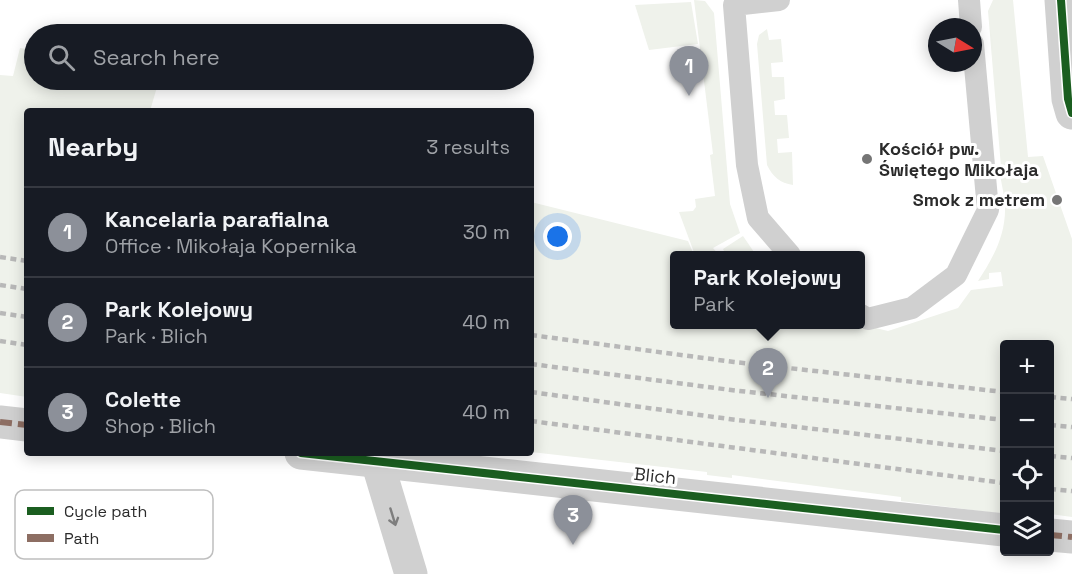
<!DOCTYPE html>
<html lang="en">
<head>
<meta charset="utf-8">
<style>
  body { margin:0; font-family:"Space Grotesk",sans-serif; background:#20242c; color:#f1f3f6 }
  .controls { position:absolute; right:18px; bottom:18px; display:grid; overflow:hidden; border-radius:6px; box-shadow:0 3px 15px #0003 }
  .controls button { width:54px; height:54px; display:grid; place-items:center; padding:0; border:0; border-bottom:2px solid #363941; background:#171b24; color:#f1f3f6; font:30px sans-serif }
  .compass { position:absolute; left:928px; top:18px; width:54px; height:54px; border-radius:50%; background:#171b24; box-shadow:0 3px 15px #0003; rotate:100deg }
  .you { position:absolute; left:558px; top:237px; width:21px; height:21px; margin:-15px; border:4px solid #fff; border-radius:50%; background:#1a73e8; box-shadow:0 0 0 9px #1a73e833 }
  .badge { display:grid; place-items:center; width:39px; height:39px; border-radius:50%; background:#8c9099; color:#fff; font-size:20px; font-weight:700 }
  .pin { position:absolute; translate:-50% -50px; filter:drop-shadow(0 2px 3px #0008) }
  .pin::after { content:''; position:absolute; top:32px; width:21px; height:18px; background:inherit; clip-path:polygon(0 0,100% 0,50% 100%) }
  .popup { position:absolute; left:670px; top:251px; width:195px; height:78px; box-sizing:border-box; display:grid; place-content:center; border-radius:6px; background:#171b24; filter:drop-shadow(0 2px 4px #0005); font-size:20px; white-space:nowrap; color:#9ea1a6 }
  .popup b { font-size:22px; color:#f1f3f6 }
  .popup::after { content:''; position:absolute; left:50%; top:100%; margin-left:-12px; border:12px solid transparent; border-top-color:#171b24 }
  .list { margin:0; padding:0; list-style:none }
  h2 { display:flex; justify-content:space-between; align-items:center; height:78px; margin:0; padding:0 24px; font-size:26px }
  h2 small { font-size:20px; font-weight:400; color:#9ea1a6 }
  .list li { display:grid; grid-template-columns:39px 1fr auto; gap:18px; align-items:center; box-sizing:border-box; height:90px; padding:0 24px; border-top:2px solid #363941 }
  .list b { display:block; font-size:22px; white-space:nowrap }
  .list p { margin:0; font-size:20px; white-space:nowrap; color:#9ea1a6 }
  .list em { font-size:20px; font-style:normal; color:#9ea1a6 }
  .icon { flex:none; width:33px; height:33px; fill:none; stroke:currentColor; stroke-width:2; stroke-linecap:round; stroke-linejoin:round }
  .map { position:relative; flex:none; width:1072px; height:574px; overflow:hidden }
  .search { position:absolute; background:#171b24; box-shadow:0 3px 15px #0003; left:24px; top:24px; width:510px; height:66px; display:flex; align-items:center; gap:15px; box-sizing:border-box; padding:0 21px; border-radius:33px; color:#9ea1a6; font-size:22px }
  .panel { position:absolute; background:#171b24; box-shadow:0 3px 15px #0003; left:24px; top:108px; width:510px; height:348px; border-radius:6px }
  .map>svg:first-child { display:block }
</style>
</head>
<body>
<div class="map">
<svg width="1072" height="574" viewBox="0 0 1072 574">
  <rect width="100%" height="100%" fill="#fff"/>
  <g fill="#eff2eb">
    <path d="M694 0 705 1 714 13 730 204 740 233 713 248 719 255H695L679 212 693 211 696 207 695 199 715 196 710 155 713 154Z"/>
    <path d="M993 0H1013L1028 157 1043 156 1072 239V517L1050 514V344H1004V514L901 501V497L732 475V478L707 475V472L531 452V202L688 241 694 255H675V324H859L888 331 958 308 971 290 1003 286 1001 272 989 273V279L978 281C993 258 1006 235 1005 206 1004 192 1001 182 999 169L1001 167 988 11Z"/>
    <path d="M691 2 698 44 649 50 635 5Z"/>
    <path d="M767 29 769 40 781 39 783 62 771 63 772 77H784L785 99 774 101 775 115H787L789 138 777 139 778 153 792 152 793 185C780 183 773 177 767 165L757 44 759 35Z"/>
    <path d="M20 48 34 50V80H159L150 111H27V397L0 393V75L13 76Z"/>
    <path d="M743 236 756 255H719L724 251 723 249Z"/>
  </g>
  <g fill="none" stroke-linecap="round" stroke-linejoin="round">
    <g stroke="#d0d0d0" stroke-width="22">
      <path d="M779 0 734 5 747 165 758 218 790 255"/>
      <path d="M969 0 971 27"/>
      <path d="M861 315 868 319 912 308 956 275 988 210 973 44"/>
    </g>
    <g stroke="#d0d0d0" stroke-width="33">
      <path d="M1061 0 1068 99 1072 113"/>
      <path d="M0 422 27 425"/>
      <path d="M301 453 1004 530"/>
      <path d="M377 461 411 574"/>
      <path d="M1050 535 1072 537"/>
    </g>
    <g stroke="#b8b8b8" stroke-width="4.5" stroke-dasharray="6 4.5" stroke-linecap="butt">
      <path d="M0 257 27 261"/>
      <path d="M0 285 27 289"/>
      <path d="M0 313 27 317"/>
      <path d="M531 335 734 362 1004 392"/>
      <path d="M0 341 27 345"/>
      <path d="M531 364 731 390 1004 420"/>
      <path d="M531 392 729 419 1004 451"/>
      <path d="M1050 397 1072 399"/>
      <path d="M531 421 1004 483"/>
      <path d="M1050 425 1072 427"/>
      <path d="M1050 456 1072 458"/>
      <path d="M1050 489 1072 491"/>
    </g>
    <g stroke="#8d6e63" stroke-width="6" stroke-dasharray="12 6" stroke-linecap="butt">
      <path d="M0 422 27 425"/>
      <path d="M1050 535 1072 537"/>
    </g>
    <defs>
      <g id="cycleway">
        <path d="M1061 0 1068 99 1072 113"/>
        <path d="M301 453 1004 530"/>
      </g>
    </defs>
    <use href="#cycleway" stroke="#fff" stroke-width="11"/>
    <use href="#cycleway" stroke="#1b5e20" stroke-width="8"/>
  </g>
  <defs><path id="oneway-shaft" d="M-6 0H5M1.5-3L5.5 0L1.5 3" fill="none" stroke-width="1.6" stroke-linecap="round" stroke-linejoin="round" transform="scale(1.5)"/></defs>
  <use stroke="#7e7e7e" href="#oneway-shaft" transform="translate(393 517) rotate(73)"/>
  <g fill="#757575" stroke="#fff" stroke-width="2">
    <circle cx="867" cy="159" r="6"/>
    <circle cx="1057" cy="200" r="6"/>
  </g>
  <g text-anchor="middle" stroke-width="6" stroke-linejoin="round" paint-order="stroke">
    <g font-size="18" font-weight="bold" fill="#2b2b2b" stroke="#fff" text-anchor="start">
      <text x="879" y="155">Kościół pw.<tspan x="879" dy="21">Świętego Mikołaja</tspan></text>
      <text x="1045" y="206" text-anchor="end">Smok z metrem</text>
    </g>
    <g font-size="18" fill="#2b2b2b" stroke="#fff">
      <text transform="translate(655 476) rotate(6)" y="6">Blich</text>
    </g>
  </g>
  <rect x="15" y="490" width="198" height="69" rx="9" fill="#fff" stroke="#bfbfbf" stroke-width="1.5"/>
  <rect x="27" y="507" width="27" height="8" fill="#1b5e20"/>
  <rect x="27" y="534" width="27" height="8" fill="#8d6e63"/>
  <g font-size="16" fill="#2b2b2b">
    <text x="64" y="517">Cycle path</text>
    <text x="64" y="544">Path</text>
  </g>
</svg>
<div class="controls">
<button>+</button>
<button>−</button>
<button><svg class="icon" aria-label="locate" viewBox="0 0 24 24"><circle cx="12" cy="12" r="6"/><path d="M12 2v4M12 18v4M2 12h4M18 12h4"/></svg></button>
<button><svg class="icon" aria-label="layers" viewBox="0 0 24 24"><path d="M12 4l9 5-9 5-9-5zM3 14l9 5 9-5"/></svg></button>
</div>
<svg class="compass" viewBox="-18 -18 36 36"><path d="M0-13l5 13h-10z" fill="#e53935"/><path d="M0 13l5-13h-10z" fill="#9ea1a6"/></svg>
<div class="you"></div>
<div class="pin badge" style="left:689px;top:96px">1</div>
<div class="pin badge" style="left:768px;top:398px">2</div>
<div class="popup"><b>Park Kolejowy</b>Park</div>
<div class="pin badge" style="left:573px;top:545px">3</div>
<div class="search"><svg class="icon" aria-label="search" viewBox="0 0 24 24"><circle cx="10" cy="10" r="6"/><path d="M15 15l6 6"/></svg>Search here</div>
<section class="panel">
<h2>Nearby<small>3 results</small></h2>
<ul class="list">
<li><span class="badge">1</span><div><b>Kancelaria parafialna</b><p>Office · Mikołaja Kopernika</p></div><em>30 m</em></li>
<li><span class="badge">2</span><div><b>Park Kolejowy</b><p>Park · Blich</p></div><em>40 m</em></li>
<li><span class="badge">3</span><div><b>Colette</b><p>Shop · Blich</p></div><em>40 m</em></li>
</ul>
</section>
</div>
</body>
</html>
